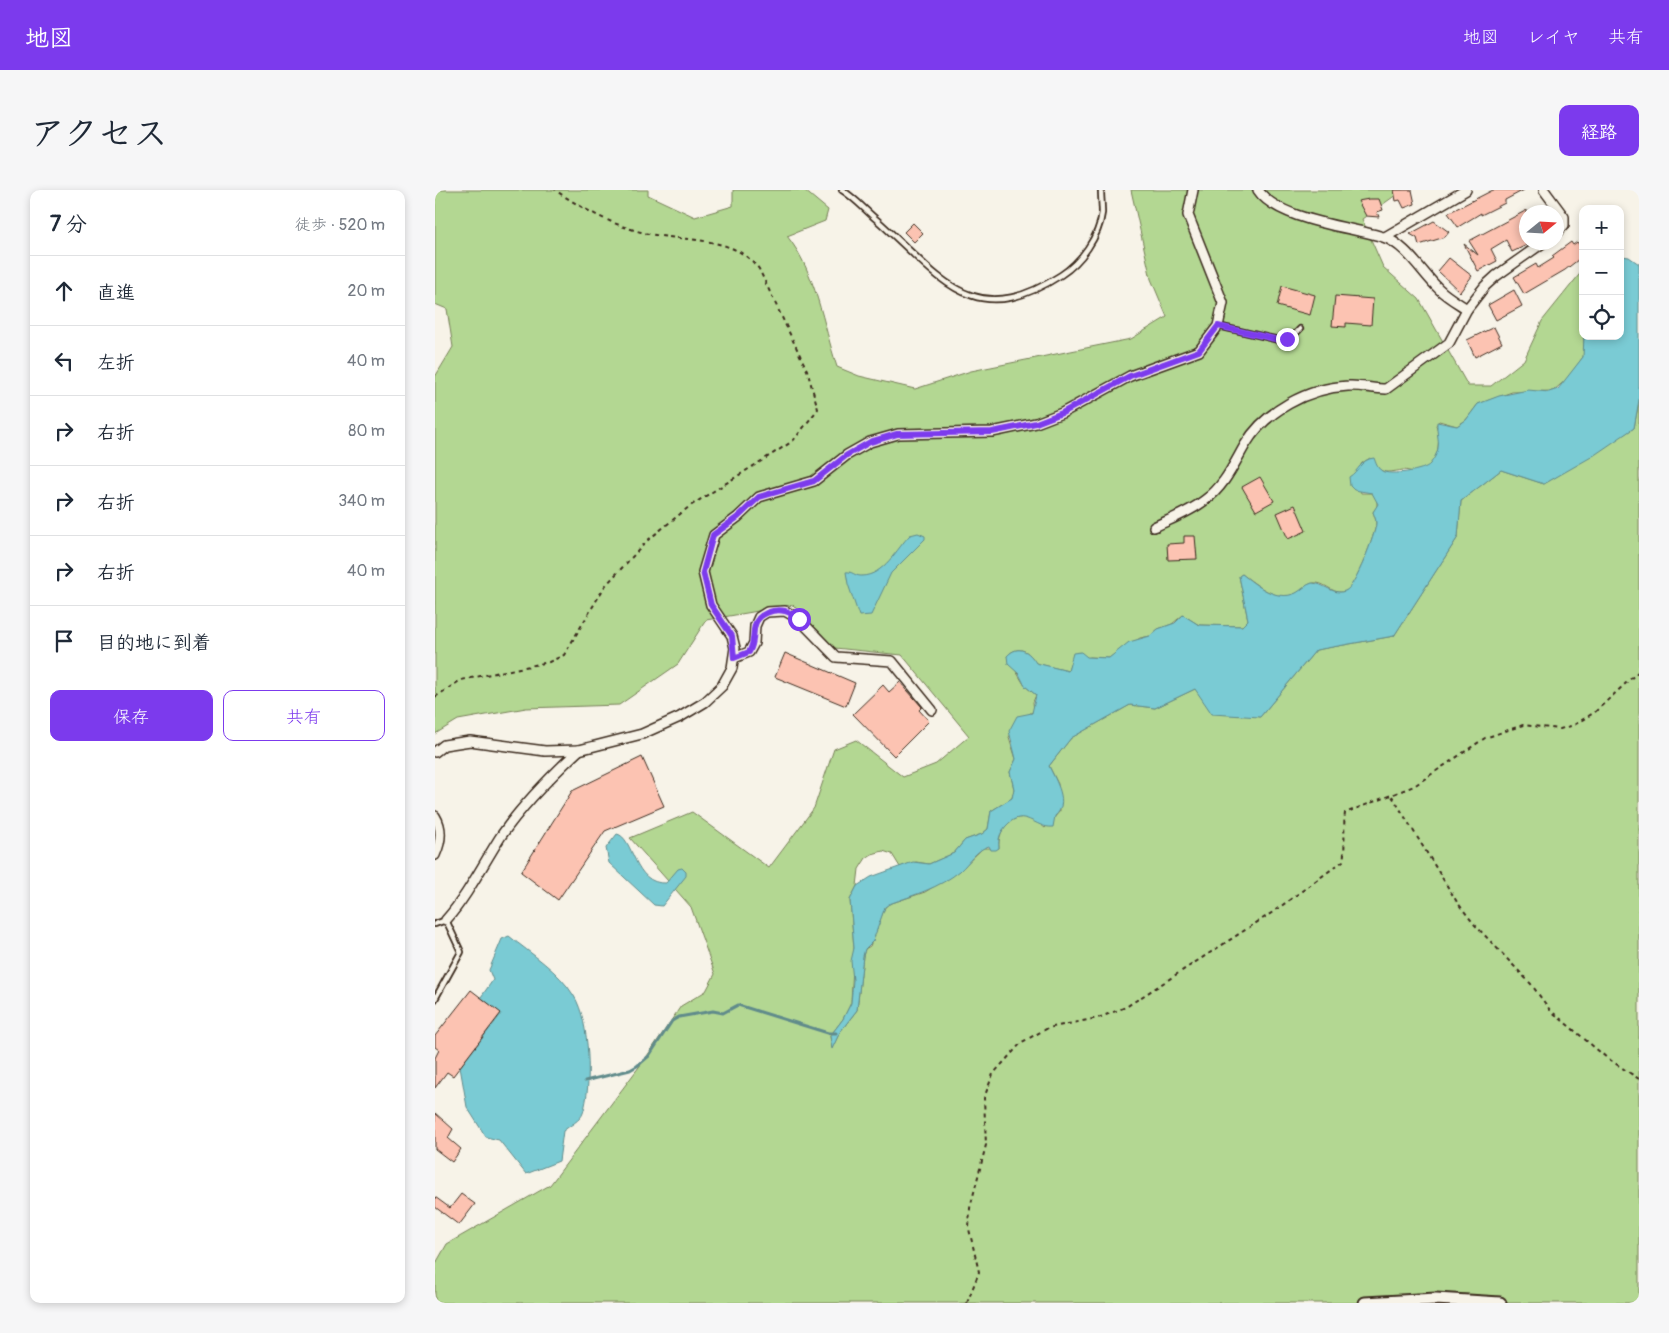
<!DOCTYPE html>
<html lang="ja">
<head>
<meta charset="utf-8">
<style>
  body { margin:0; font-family:Pangolin,"Klee One",sans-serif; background:#f6f6f7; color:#1f2937 }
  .controls { position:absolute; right:15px; top:15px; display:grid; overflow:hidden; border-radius:10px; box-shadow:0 2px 8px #0003 }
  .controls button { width:45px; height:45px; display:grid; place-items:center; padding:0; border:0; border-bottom:1px solid #e0e1e3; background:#fff; color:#1f2937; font:25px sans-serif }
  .compass { position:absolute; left:1084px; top:15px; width:45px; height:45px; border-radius:50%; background:#fff; box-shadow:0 2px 8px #0003; rotate:72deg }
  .stop { position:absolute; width:15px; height:15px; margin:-11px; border:4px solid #7c3aed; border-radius:50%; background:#fff }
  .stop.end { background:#7c3aed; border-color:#fff; box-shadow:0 1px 5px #0008 }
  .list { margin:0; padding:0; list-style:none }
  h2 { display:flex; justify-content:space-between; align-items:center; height:65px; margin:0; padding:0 20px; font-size:21px }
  h2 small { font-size:16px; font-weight:400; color:#747a83 }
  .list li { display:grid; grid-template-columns:32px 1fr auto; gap:15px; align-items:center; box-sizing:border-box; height:70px; padding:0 20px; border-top:1px solid #e0e1e3 }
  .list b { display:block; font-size:19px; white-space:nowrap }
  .list em { font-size:16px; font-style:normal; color:#747a83 }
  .actions { display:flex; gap:10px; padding:15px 20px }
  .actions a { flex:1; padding:11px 0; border:1px solid #7c3aed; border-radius:10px; text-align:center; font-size:18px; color:#7c3aed }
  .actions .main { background:#7c3aed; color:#fff }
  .icon { flex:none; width:28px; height:28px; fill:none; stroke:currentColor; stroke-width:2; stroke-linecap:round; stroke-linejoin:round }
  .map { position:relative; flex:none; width:1204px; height:1113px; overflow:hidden; border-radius:10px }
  header { display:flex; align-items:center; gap:30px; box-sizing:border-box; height:70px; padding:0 25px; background:#7c3aed; color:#fff }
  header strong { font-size:24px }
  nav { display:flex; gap:28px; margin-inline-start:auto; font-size:18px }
  .intro { display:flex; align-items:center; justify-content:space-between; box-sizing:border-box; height:120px; padding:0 30px }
  h1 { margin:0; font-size:35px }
  .button { padding:12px 22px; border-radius:10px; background:#7c3aed; color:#fff; font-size:18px; font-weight:700 }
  main { display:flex; gap:30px; padding:0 30px }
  aside { flex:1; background:#fff; border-radius:10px; box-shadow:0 2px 8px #0003 }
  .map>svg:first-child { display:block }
</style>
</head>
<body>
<header>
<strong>地図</strong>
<nav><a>地図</a><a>レイヤ</a><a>共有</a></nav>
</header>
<div class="intro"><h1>アクセス</h1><a class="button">経路</a></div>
<main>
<aside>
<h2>7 分<small>徒歩 · 520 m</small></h2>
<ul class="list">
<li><svg class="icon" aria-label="ahead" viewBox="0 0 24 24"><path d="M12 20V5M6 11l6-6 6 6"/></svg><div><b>直進</b></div><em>20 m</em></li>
<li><svg class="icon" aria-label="left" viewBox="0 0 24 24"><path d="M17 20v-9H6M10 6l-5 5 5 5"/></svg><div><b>左折</b></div><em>40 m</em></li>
<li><svg class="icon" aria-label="right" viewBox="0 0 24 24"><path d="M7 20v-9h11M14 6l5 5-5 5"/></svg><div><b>右折</b></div><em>80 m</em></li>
<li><svg class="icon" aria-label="right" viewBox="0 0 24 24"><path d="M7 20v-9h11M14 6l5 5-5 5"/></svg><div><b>右折</b></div><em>340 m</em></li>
<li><svg class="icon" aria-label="right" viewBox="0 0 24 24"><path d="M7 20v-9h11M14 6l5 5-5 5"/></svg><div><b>右折</b></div><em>40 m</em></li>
<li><svg class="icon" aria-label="arrive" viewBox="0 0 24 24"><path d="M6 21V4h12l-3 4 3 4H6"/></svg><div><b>目的地に到着</b></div></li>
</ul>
<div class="actions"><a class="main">保存</a><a>共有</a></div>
</aside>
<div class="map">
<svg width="1204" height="1113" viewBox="0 0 1204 1113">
  <rect width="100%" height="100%" fill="#f7f3e8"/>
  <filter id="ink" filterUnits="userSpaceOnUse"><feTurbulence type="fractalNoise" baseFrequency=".02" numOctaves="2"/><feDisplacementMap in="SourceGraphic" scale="10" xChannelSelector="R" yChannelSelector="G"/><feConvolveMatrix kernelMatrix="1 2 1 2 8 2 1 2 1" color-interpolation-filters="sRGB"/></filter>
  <g filter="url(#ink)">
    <path fill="#b3d792" stroke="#778058" d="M0 0H213V5L260 27 298 16V0H369L393 20 390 31 352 46C381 82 388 134 402 177L424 186 480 199 536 181 696 149 732 127 716 89 696 0H968L927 29 948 77 984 109 1033 196H1056L1089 170 1107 131 1148 80V146L1150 159 1148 167 1132 189 1118 201 1077 202 1043 214 1031 230 1022 236 1004 231 1001 235C1007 251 1003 281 980 282 976 282 972 280 968 280 949 283 947 285 935 268L927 273 921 283 926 303H937L942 309V317L938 322C939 325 941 329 941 333 941 343 920 397 911 401 900 406 892 394 882 393 873 392 869 399 862 403 842 413 822 395 807 384L804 386 813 430 807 436 764 435 748 425 737 434 723 439 715 446 705 448 674 468 655 467 635 475 633 481 600 473C595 461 583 454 572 466L590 496 601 505 598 512 599 521 590 526 574 547 581 569 575 582 579 599 577 608 556 621 553 639 547 644 530 650 519 663 494 674 481 672 465 677 457 664 448 661 437 664 431 668 424 679 422 696 415 710 419 758 416 813 408 829 395 846 397 858 405 842 422 820 428 766 430 759 435 756 450 717 454 714 490 702 524 681 548 658H564C562 642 575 624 593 628 599 629 605 634 610 638L625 621 623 594 614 576 636 548 695 515 720 518 760 499 825 527 881 460 959 446 1023 347 1026 311 1066 280 1109 294 1199 238 1204 210V1113H0V1075L12 1054 115 995 210 869 246 816 271 801 280 784 256 717 195 648 257 622 334 678 379 618 399 559 421 550 468 587 501 574 534 546 467 465 400 458 358 415 271 430 243 474 184 515 91 518 23 530 0 544V187L18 157 12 119 0 114Z"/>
    <g fill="#7acbd4" stroke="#618b8b">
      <path d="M1187 66 1194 67 1204 74V210L1199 238 1158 266 1109 294 1066 280 1026 311 1023 347 959 446 881 460 825 527 777 524 760 499 720 518 695 515 636 548 614 576C621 591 635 613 620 626L618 637C600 639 589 616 571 636 565 643 563 648 564 658L561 660H556L554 656C542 659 534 673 525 681 504 698 479 705 454 714L450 717 438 751 430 759 428 766 422 820 405 842 397 859 395 846 408 829 416 813 418 790 416 771 419 758 415 710 422 696 436 687 478 672 494 674 519 663 530 650 547 644 553 639 556 621 577 608 579 599 575 582 581 569 574 541 582 526 597 523 601 505 590 496 584 484 573 474 572 466C583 454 594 461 601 473L633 481 638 463 646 462 652 467 674 468 694 452 715 446 723 439 740 433 748 425 764 435 807 436 813 430 804 386 807 384C821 395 841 412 861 403 867 400 870 395 877 393 889 393 899 406 910 401 920 398 941 343 941 333 941 329 939 325 938 322L943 314 937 303 919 300 915 296 914 287C924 281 926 269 939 268 941 273 942 278 947 281 954 286 990 281 995 274 1009 256 1001 250 1002 232L1022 236 1031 230 1043 214 1064 206 1093 200 1114 202 1123 199 1148 167 1149 146H1185V68Z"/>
      <path d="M483 343 490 346V349L456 383 436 425 424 426 413 394 411 382C417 381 420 386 426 386 449 386 462 358 475 345Z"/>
      <path d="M182 644C199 647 198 695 231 693L243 679 247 678 251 682V686L227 716 219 715 174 673 171 658Z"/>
      <path d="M74 746C96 764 124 781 139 806 155 832 157 896 148 923 146 930 134 936 128 941L124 971 91 984 64 950 51 947 32 917 25 877 66 824 46 807 58 790 54 780 67 749Z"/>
    </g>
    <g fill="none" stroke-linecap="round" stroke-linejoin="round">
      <path stroke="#618b8b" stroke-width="3" d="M150 891 195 880 202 876 214 866 237 831 244 827 278 821 288 823 303 815 393 843H401"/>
    </g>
    <g fill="#fcc3b2" stroke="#3b2a1e">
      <path d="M959 0H977L980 14 969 18 965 10 961 11Z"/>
      <path d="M1058 0H1089L1070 10V13L1046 25V23L1023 37 1013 23Z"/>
      <path d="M934 9H944L948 20 942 22 944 27 931 26 923 11Z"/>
      <path d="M1092 20V55L1077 62 1071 50 1056 59 1062 71 1043 81 1029 54 1043 65 1034 51Z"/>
      <path d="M999 31 1014 42 1010 47 984 55 982 48 975 44Z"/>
      <path d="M478 33 488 43 479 52 469 42Z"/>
      <path d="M1136 52 1138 55 1142 52 1148 59V66L1130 80 1089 104 1079 87 1101 74 1103 78 1119 68 1117 66Z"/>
      <path d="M1014 68 1037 86 1025 102 1003 81Z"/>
      <path d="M847 96 880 105 875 125 842 116Z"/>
      <path d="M1079 100 1087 116 1061 130 1053 115Z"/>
      <path d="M900 106 938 109 936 135 911 133V137L897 136Z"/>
      <path d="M1059 137 1067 153 1040 167 1032 150Z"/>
      <path d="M825 287 839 311 821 321 807 297Z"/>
      <path d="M860 315 871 341 853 349 842 323Z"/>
      <path d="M749 346H760L762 369 733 370 732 354 749 353Z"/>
      <path d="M350 463 420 493 411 516 340 487Z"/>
      <path d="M465 492 487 517 484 520 494 531 459 566 418 524 448 495 454 502Z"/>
      <path d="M207 567 229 616 170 641 123 710 86 682 137 601Z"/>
      <path d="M36 800 66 823 18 886 12 882 0 898V868L4 860 0 857V846Z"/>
      <path d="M0 923 18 939 13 948 26 959 17 972 0 959Z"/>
      <path d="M26 1004 40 1014 24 1035 0 1017V1007L15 1018Z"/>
    </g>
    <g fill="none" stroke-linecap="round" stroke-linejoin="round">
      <defs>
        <g id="service">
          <path d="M407 0C420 8 430 20 442 30 505 86 537 143 626 85 646 72 664 47 667 23 667 16 666 7 666 0"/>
          <path d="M783 136 844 150 858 146 865 139"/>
          <path d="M0 734 11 730 26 762 0 809"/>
        </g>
        <g id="minor">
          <path d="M823 0C842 30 916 37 948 47 971 54 987 83 1004 99 1012 107 1023 113 1032 119"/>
          <path d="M1109 0 1129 27V35L1122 42"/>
          <path d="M950 47 1031 0"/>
          <path d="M719 337C736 329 755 322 770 310 789 297 799 274 810 255 830 221 873 198 913 196 925 195 938 199 951 199L1014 153 1032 119 1050 96 1061 86 1109 52"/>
          <path d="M299 468 314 462 319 453 320 436 324 427 332 422 350 421 364 429 401 467 457 471 497 520"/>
          <path d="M0 562 9 555 35 551 110 561 144 560 207 544 245 527 270 512 287 496 297 478 300 458 297 446 276 415 268 382 279 345 303 327 324 307 379 291 412 265 435 252 463 244 557 242 601 233 627 223 695 186 764 161 783 136 788 113 753 25 758 0"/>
          <path d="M0 626C8 639 6 652 0 665"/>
          <path d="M11 730C33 705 48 674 66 646 88 614 115 587 144 560"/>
        </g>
        <path id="tertiary" d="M930 1113 1001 1109 1065 1113"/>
      </defs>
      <use href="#service" stroke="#3b2a1e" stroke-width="8"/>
      <use href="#minor" stroke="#3b2a1e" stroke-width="12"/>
      <use href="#tertiary" stroke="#3b2a1e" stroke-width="15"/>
      <g stroke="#3b2a1e" stroke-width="2" stroke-dasharray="4 4" stroke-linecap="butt">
        <path d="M0 507 26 490 114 472 129 465 170 396 213 350 255 316 358 251 383 219 372 180 324 79C297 43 246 53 206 42 175 34 146 18 120 0"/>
        <path d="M957 606 1022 712 1039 734 1096 794 1115 820 1172 868 1204 889"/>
        <path d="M532 1113 544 1082 534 1039 535 1018 551 955 549 908 558 884 587 852 613 838 663 828 691 817 838 722 908 671C911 654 908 639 910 623L979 596 1050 548 1088 535 1125 539 1139 535 1160 522 1204 481"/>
      </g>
      <use href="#service" stroke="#f7f3e8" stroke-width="4.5"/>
      <use href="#minor" stroke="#f7f3e8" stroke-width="9"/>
      <use href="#tertiary" stroke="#f7f3e8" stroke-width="11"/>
    </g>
  </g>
  <g fill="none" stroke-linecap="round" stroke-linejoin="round" filter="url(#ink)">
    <path stroke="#7c3aed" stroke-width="6" d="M364 429C360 427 355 422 350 421 339 418 323 424 320 435 317 445 320 453 314 462L299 468 297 446 276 415 268 382 278 345 303 327 324 307 379 291 412 265 435 252 462 244 557 242 601 233 627 223 695 186 764 161 783 136 844 150 852 149"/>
  </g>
</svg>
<div class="controls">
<button>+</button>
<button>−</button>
<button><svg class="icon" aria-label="locate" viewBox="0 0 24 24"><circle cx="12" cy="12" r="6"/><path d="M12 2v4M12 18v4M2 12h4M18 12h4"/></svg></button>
</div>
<svg class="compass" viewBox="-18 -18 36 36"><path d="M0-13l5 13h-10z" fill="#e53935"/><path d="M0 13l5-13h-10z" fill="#747a83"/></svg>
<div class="stop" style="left:364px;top:429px"></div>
<div class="stop end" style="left:852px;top:149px"></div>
</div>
</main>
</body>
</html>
